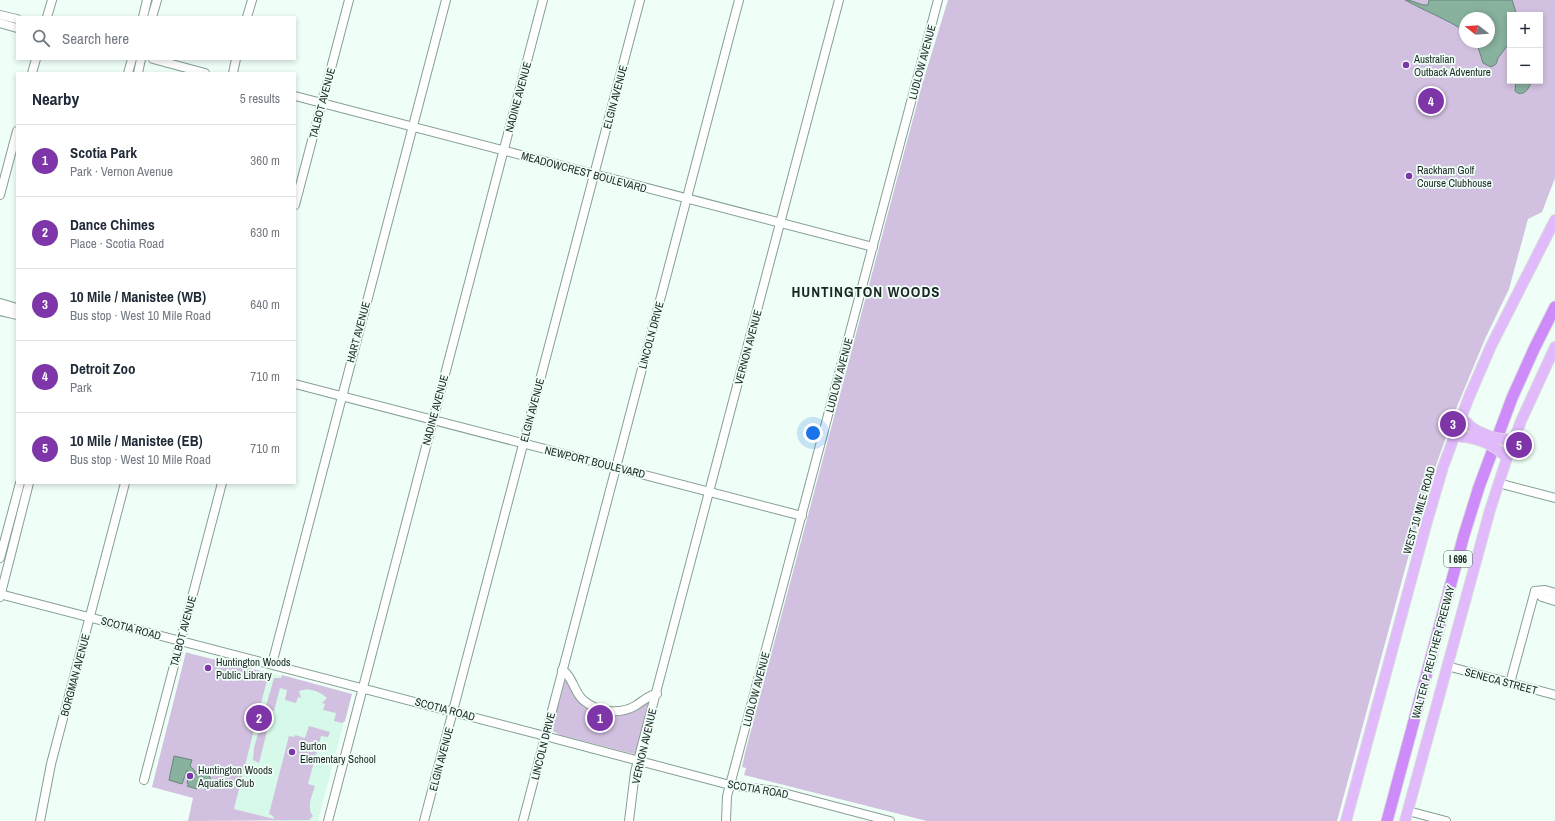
<!DOCTYPE html>
<html lang="en">
<head>
<meta charset="utf-8">
<style>
  body { margin:0; font-family:"Archivo Narrow",sans-serif; background:#f2f2f3; color:#1f2937 }
  .controls { position:absolute; right:12px; top:12px; display:grid; overflow:hidden; border-radius:0px; box-shadow:0 2px 6px #0003 }
  .controls button { width:36px; height:36px; display:grid; place-items:center; padding:0; border:0; border-bottom:1px solid #e0e1e3; background:#fff; color:#1f2937; font:20px sans-serif }
  .compass { position:absolute; left:1459px; top:12px; width:36px; height:36px; border-radius:50%; background:#fff; box-shadow:0 2px 6px #0003; rotate:287deg }
  .you { position:absolute; left:813px; top:433px; width:14px; height:14px; margin:-10px; border:3px solid #fff; border-radius:50%; background:#1a73e8; box-shadow:0 0 0 6px #1a73e833 }
  .badge { display:grid; place-items:center; width:26px; height:26px; border-radius:50%; background:#7d35a8; color:#fff; font-size:13px; font-weight:700 }
  .pin { position:absolute; translate:-50% -50%; border:2px solid #fff; box-shadow:0 1px 4px #0006 }
  .list { margin:0; padding:0; list-style:none }
  h2 { display:flex; justify-content:space-between; align-items:center; height:52px; margin:0; padding:0 16px; font-size:17px }
  h2 small { font-size:13px; font-weight:400; color:#747a83 }
  .list li { display:grid; grid-template-columns:26px 1fr auto; gap:12px; align-items:center; box-sizing:border-box; height:72px; padding:0 16px; border-top:1px solid #e0e1e3 }
  .list b { display:block; font-size:15px; white-space:nowrap }
  .list p { margin:0; font-size:13px; white-space:nowrap; color:#747a83 }
  .list em { font-size:13px; font-style:normal; color:#747a83 }
  .icon { flex:none; width:22px; height:22px; fill:none; stroke:currentColor; stroke-width:2; stroke-linecap:round; stroke-linejoin:round }
  .map { position:relative; flex:none; width:1555px; height:821px; overflow:hidden }
  .search { position:absolute; background:#fff; box-shadow:0 2px 6px #0003; left:16px; top:16px; width:280px; height:44px; display:flex; align-items:center; gap:10px; box-sizing:border-box; padding:0 14px; border-radius:0px; color:#747a83; font-size:15px }
  .panel { position:absolute; background:#fff; box-shadow:0 2px 6px #0003; left:16px; top:72px; width:280px; height:412px; border-radius:0px }
  .map>svg:first-child { display:block }
</style>
</head>
<body>
<div class="map">
<svg width="1555" height="821" viewBox="0 0 1555 821">
  <rect width="100%" height="100%" fill="#effff7"/>
  <path fill="#d6f9e9" d="M269 673 351 694 318 821H282L234 809Z"/>
  <g fill="#d1c0df" fill-rule="evenodd">
    <path d="M948 0H1555V178L1542 212 1528 219 1509 289 1485 339 1456 409 1424 499 1337 821H927L744 775 746 768 742 767 745 753 922 85ZM1510 15H1540V81H1510ZM1465 18H1489V42H1465Z"/>
    <path d="M186 652 192 654 269 673 259 711H262L258 726H255L234 809 274 819 273 816 269 814 289 736 294 737 295 735 305 738 309 726 330 732 328 737 321 736 308 784 315 786C312 796 306 808 313 816L309 820 188 821 193 798 152 787Z"/>
    <path d="M282 675 352 694 345 721 342 723 334 721 336 713 323 710 325 704 322 703 327 698C319 691 310 687 299 691L301 698 298 697 296 703 285 700 287 690 280 688 274 711H272L259 763 253 760 254 748 274 678H281Z"/>
    <path d="M565 681H567L602 712 648 703 649 704 637 751 634 754 560 735 553 731 552 727Z"/>
  </g>
  <g fill="#88b19e" stroke="#678778">
    <path d="M1405 0C1414 0 1420 6 1428 5L1429 0H1512L1517 15H1510V42L1498 58 1496 64 1491 67 1483 63 1478 47 1474 42H1489V36H1493L1494 32 1491 22 1489 24V18H1465V31C1446 19 1425 11 1405 0Z"/>
    <path d="M1516 81H1531C1530 89 1522 98 1515 91Z"/>
    <path d="M174 756 192 760 190 766 195 771V774L203 776 205 772 208 774 212 781 208 783V789H205L204 784 199 783 197 789 187 786 189 784 187 783 189 773 187 770 182 784 169 780Z"/>
  </g>
  <g fill="none" stroke-linecap="round" stroke-linejoin="round">
    <defs>
      <g id="minor">
        <path d="M0 15 17 19"/>
        <path d="M47 17 52 0"/>
        <path d="M143 17 147 0"/>
        <path d="M152 17 157 0"/>
        <path d="M247 17 252 0"/>
        <path d="M0 23 17 28"/>
        <path d="M153 59 205 73"/>
        <path d="M32 73 36 59"/>
        <path d="M128 73 132 59"/>
        <path d="M138 73 141 59"/>
        <path d="M233 73 236 59"/>
        <path d="M295 96 873 247"/>
        <path d="M0 195 17 131"/>
        <path d="M295 205 349 0"/>
        <path d="M0 303 17 308"/>
        <path d="M0 311 17 315"/>
        <path d="M295 384 802 516"/>
        <path d="M1498 483 1555 498"/>
        <path d="M0 558 20 483"/>
        <path d="M1535 591 1542 597 1555 601"/>
        <path d="M1535 591 1545 590 1555 593"/>
        <path d="M0 594 545 736 730 785 776 791 890 821"/>
        <path d="M0 597 29 483"/>
        <path d="M272 664 446 0"/>
        <path d="M1447 666 1555 695"/>
        <path d="M562 670C572 675 574 692 583 700 597 712 619 715 635 706 642 702 648 695 657 694"/>
        <path d="M1510 683 1535 591"/>
        <path d="M144 780 222 483"/>
        <path d="M1408 811 1446 821"/>
        <path d="M40 821 51 764 125 483"/>
        <path d="M328 821 543 0"/>
        <path d="M424 821 640 0"/>
        <path d="M523 821 739 0"/>
        <path d="M629 821 635 772 839 0"/>
        <path d="M726 821 727 796 730 785 938 0"/>
      </g>
      <g id="major">
        <path d="M1346 821 1426 525 1443 467 1469 397 1491 346 1555 220"/>
        <path d="M1405 821 1490 510 1507 458 1521 421 1555 347"/>
      </g>
      <path id="highway" d="M1387 821 1464 535 1479 487 1512 398 1534 349 1555 307"/>
    </defs>
    <use href="#minor" stroke="#869f93" stroke-width="10"/>
    <use href="#major" stroke="#dbdcdb" stroke-width="12"/>
    <use href="#highway" stroke="#dbdcdb" stroke-width="13"/>
    <use href="#minor" stroke="#fff" stroke-width="8"/>
    <use href="#major" stroke="#e1bafc" stroke-width="10"/>
    <use href="#highway" stroke="#cd8cfa" stroke-width="11"/>
    <defs>
      <g id="major-bridge">
        <path d="M1466 421C1472 431 1498 441 1509 439"/>
        <path d="M1460 437C1471 436 1497 445 1503 455"/>
      </g>
    </defs>
    <use href="#major-bridge" stroke="#dbdcdb" stroke-width="12" stroke-linecap="butt"/>
    <use href="#major-bridge" stroke="#e1bafc" stroke-width="10"/>
  </g>
  <g fill="#7d35a8" stroke="#effff7" stroke-width="1.5">
    <circle cx="1406" cy="65" r="4"/>
    <circle cx="1409" cy="176" r="4"/>
    <circle cx="208" cy="668" r="4"/>
    <circle cx="292" cy="752" r="4"/>
    <circle cx="190" cy="776" r="4"/>
  </g>
  <g text-anchor="middle" stroke-width="3.5" stroke-linejoin="round" paint-order="stroke">
    <rect fill="#effff7" stroke="#5b6661" stroke-width="1" x="1444" y="551" width="28" height="16" rx="3"/>
    <g font-size="10" font-weight="bold" fill="#1b2521">
      <text x="1458" y="563">I 696</text>
    </g>
    <g font-size="11" fill="#1b2521" stroke="#effff7" text-anchor="start">
      <text x="1414" y="63">Australian<tspan x="1414" dy="13">Outback Adventure</tspan></text>
      <text x="1417" y="174">Rackham Golf<tspan x="1417" dy="13">Course Clubhouse</tspan></text>
      <text x="216" y="666">Huntington Woods<tspan x="216" dy="13">Public Library</tspan></text>
      <text x="300" y="750">Burton<tspan x="300" dy="13">Elementary School</tspan></text>
      <text x="198" y="774">Huntington Woods<tspan x="198" dy="13">Aquatics Club</tspan></text>
    </g>
    <g font-size="11" fill="#1b2521" stroke="#effff7">
      <text transform="translate(922 62) rotate(-75)" y="4">LUDLOW AVENUE</text>
      <text transform="translate(518 97) rotate(-75)" y="4">NADINE AVENUE</text>
      <text transform="translate(615 97) rotate(-75)" y="4">ELGIN AVENUE</text>
      <text transform="translate(322 103) rotate(-75)" y="4">TALBOT AVENUE</text>
      <text transform="translate(584 172) rotate(15)" y="4">MEADOWCREST BOULEVARD</text>
      <text transform="translate(358 332) rotate(-75)" y="4">HART AVENUE</text>
      <text transform="translate(651 335) rotate(-75)" y="4">LINCOLN DRIVE</text>
      <text transform="translate(748 347) rotate(-75)" y="4">VERNON AVENUE</text>
      <text transform="translate(839 375) rotate(-75)" y="4">LUDLOW AVENUE</text>
      <text transform="translate(435 410) rotate(-75)" y="4">NADINE AVENUE</text>
      <text transform="translate(532 410) rotate(-75)" y="4">ELGIN AVENUE</text>
      <text transform="translate(595 462) rotate(14)" y="4">NEWPORT BOULEVARD</text>
      <text transform="translate(1419 510) rotate(-74)" y="4">WEST 10 MILE ROAD</text>
      <text transform="translate(131 628) rotate(15)" y="4">SCOTIA ROAD</text>
      <text transform="translate(183 631) rotate(-75)" y="4">TALBOT AVENUE</text>
      <text transform="translate(1433 652) rotate(-75)" y="4">WALTER P REUTHER FREEWAY</text>
      <text transform="translate(75 675) rotate(-75)" y="4">BORGMAN AVENUE</text>
      <text transform="translate(1501 681) rotate(15)" y="4">SENECA STREET</text>
      <text transform="translate(756 689) rotate(-75)" y="4">LUDLOW AVENUE</text>
      <text transform="translate(445 709) rotate(15)" y="4">SCOTIA ROAD</text>
      <text transform="translate(543 746) rotate(-76)" y="4">LINCOLN DRIVE</text>
      <text transform="translate(644 746) rotate(-77)" y="4">VERNON AVENUE</text>
      <text transform="translate(441 759) rotate(-75)" y="4">ELGIN AVENUE</text>
      <text transform="translate(758 789) rotate(10)" y="4">SCOTIA ROAD</text>
    </g>
    <g font-size="15" font-weight="bold" letter-spacing="1" fill="#1b2521" stroke="#effff7">
      <text x="866" y="297">HUNTINGTON WOODS</text>
    </g>
  </g>
</svg>
<div class="controls">
<button>+</button>
<button>−</button>
</div>
<svg class="compass" viewBox="-18 -18 36 36"><path d="M0-13l5 13h-10z" fill="#e53935"/><path d="M0 13l5-13h-10z" fill="#747a83"/></svg>
<div class="you"></div>
<div class="pin badge" style="left:600px;top:718px">1</div>
<div class="pin badge" style="left:259px;top:718px">2</div>
<div class="pin badge" style="left:1453px;top:424px">3</div>
<div class="pin badge" style="left:1431px;top:101px">4</div>
<div class="pin badge" style="left:1519px;top:445px">5</div>
<div class="search"><svg class="icon" aria-label="search" viewBox="0 0 24 24"><circle cx="10" cy="10" r="6"/><path d="M15 15l6 6"/></svg>Search here</div>
<section class="panel">
<h2>Nearby<small>5 results</small></h2>
<ul class="list">
<li><span class="badge">1</span><div><b>Scotia Park</b><p>Park · Vernon Avenue</p></div><em>360 m</em></li>
<li><span class="badge">2</span><div><b>Dance Chimes</b><p>Place · Scotia Road</p></div><em>630 m</em></li>
<li><span class="badge">3</span><div><b>10 Mile / Manistee (WB)</b><p>Bus stop · West 10 Mile Road</p></div><em>640 m</em></li>
<li><span class="badge">4</span><div><b>Detroit Zoo</b><p>Park</p></div><em>710 m</em></li>
<li><span class="badge">5</span><div><b>10 Mile / Manistee (EB)</b><p>Bus stop · West 10 Mile Road</p></div><em>710 m</em></li>
</ul>
</section>
</div>
</body>
</html>
